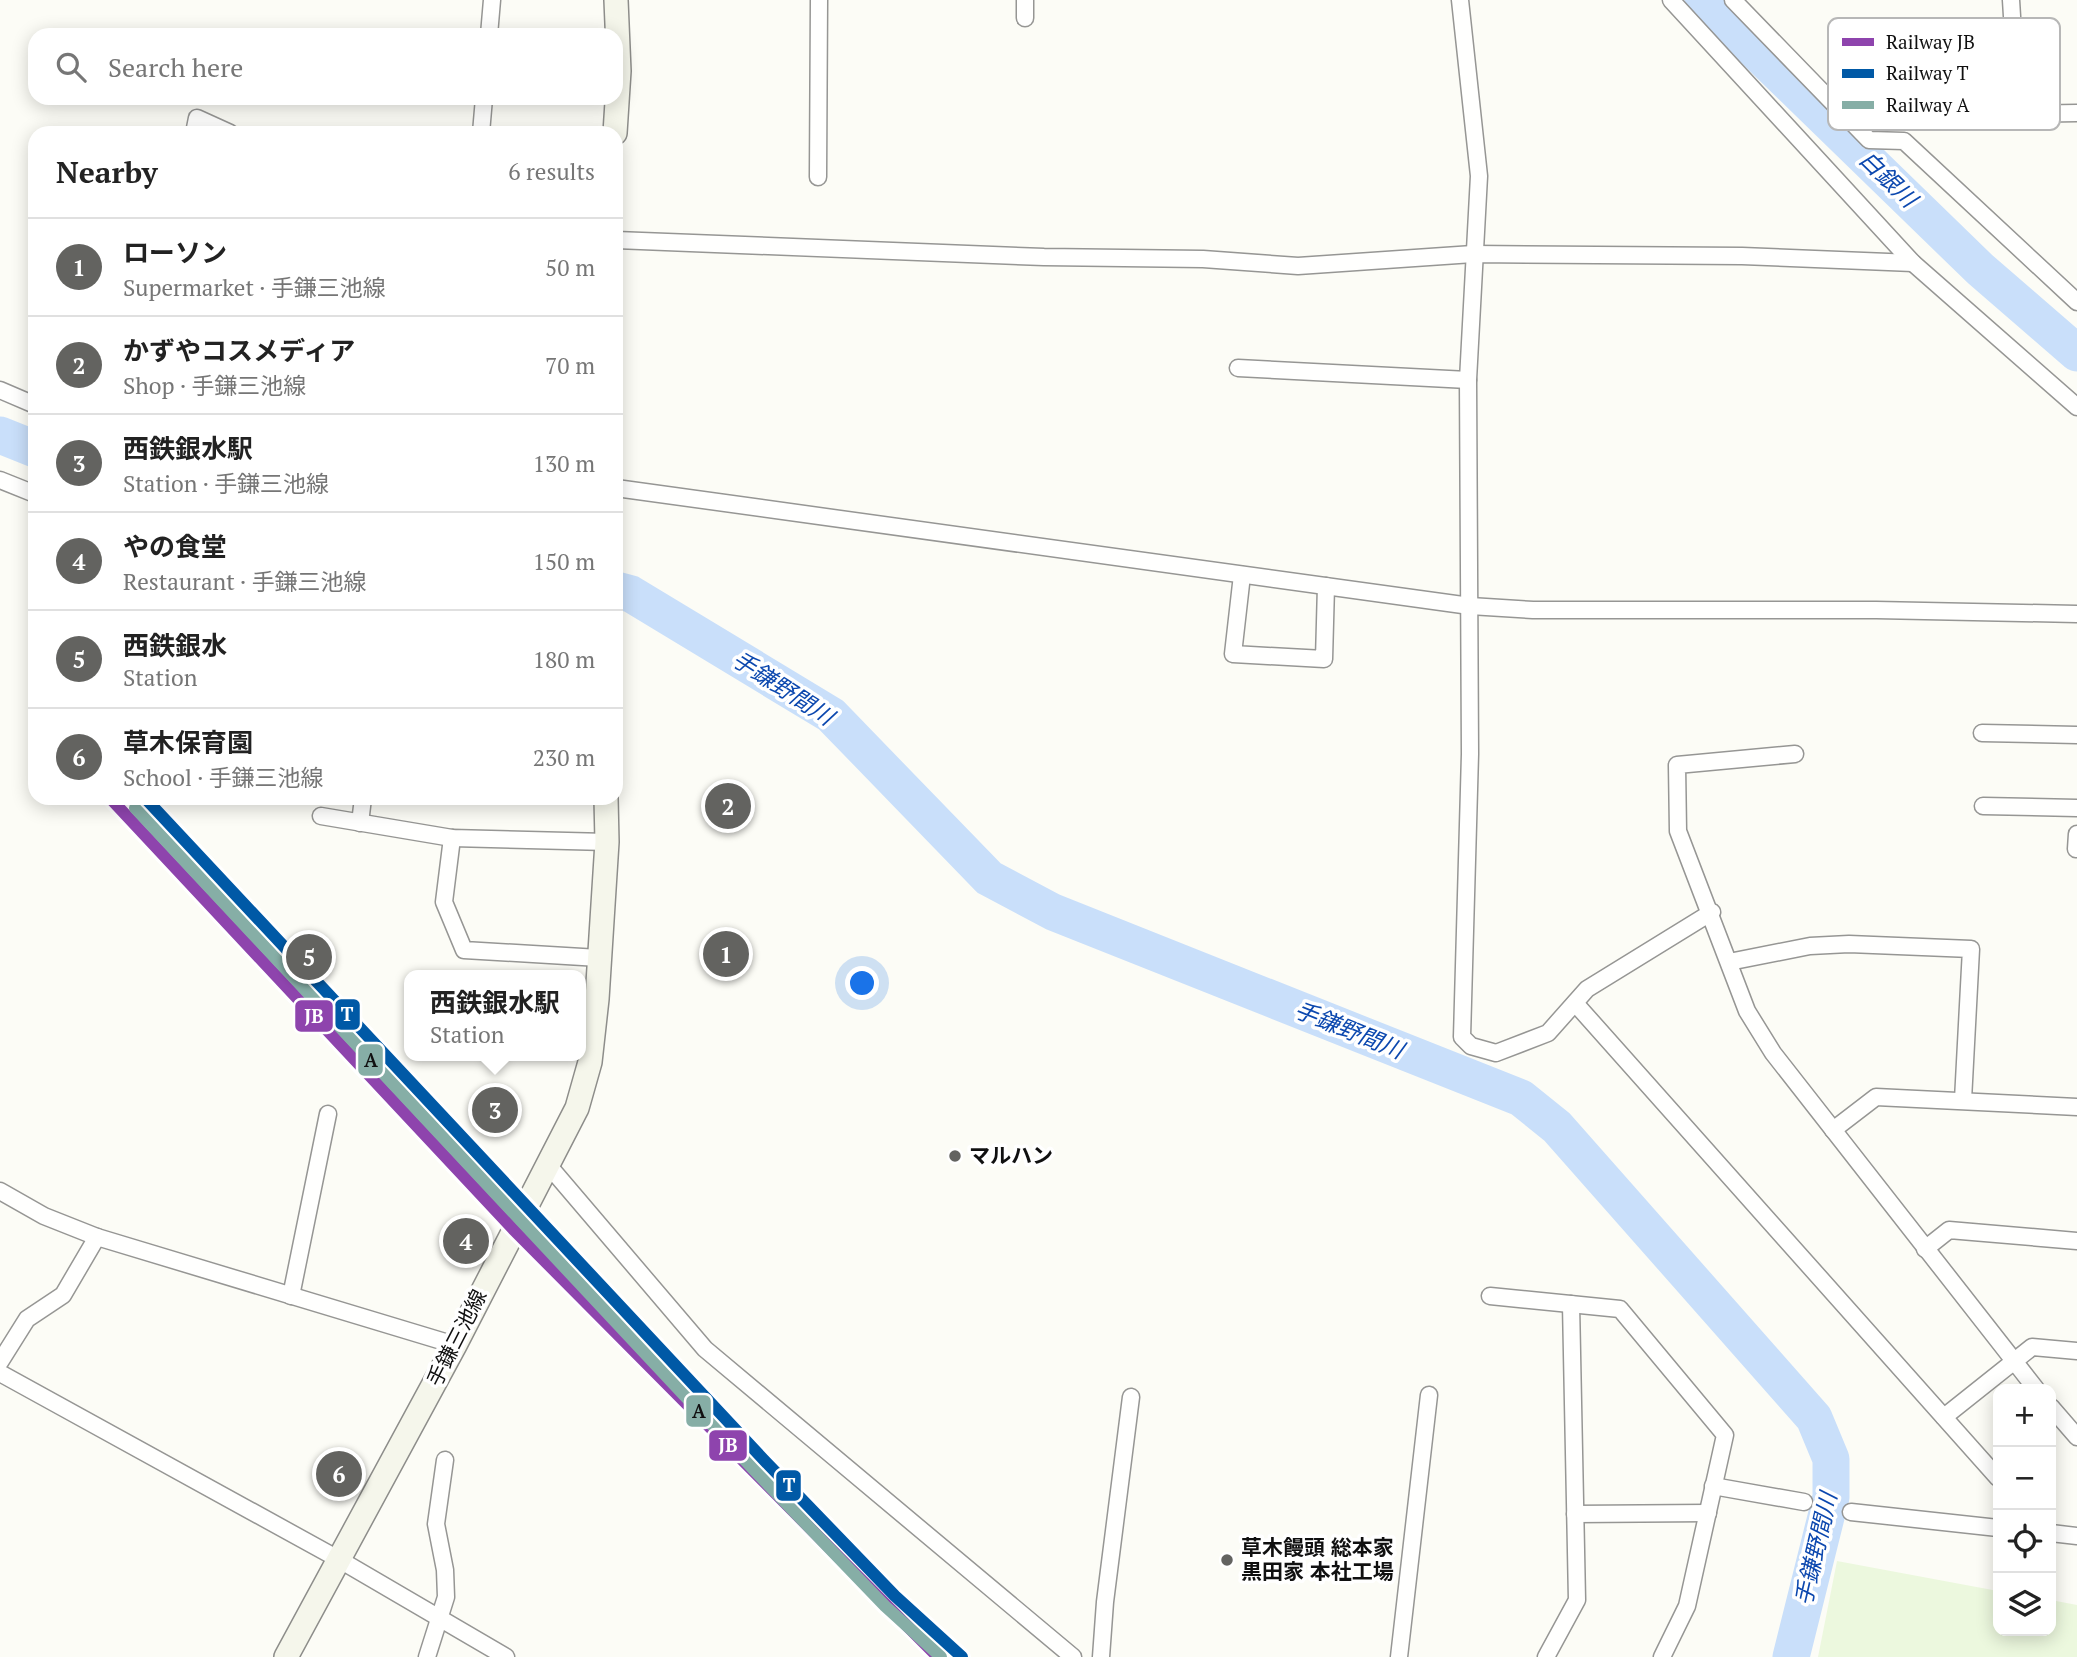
<!DOCTYPE html>
<html lang="en">
<head>
<meta charset="utf-8">
<style>
  body { margin:0; font-family:"PT Serif","Noto Sans JP",serif; background:#f2f2f2; color:#222 }
  .controls { position:absolute; right:21px; bottom:21px; display:grid; overflow:hidden; border-radius:14px; box-shadow:0 4px 18px #0003 }
  .controls button { width:63px; height:63px; display:grid; place-items:center; padding:0; border:0; border-bottom:2px solid #e0e0e0; background:#fff; color:#222; font:35px sans-serif }
  .you { position:absolute; left:863px; top:984px; width:24px; height:24px; margin:-18px; border:5px solid #fff; border-radius:50%; background:#1a73e8; box-shadow:0 0 0 10px #1a73e833 }
  .badge { display:grid; place-items:center; width:46px; height:46px; border-radius:50%; background:#636360; color:#fff; font-size:23px; font-weight:700 }
  .pin { position:absolute; translate:-50% -50%; border:4px solid #fff; box-shadow:0 2px 7px #0006 }
  .popup { position:absolute; left:404px; top:970px; width:182px; height:91px; box-sizing:border-box; display:grid; place-content:center; border-radius:14px; background:#fff; filter:drop-shadow(0 2px 5px #0005); font-size:23px; white-space:nowrap; color:#767676 }
  .popup b { font-size:26px; color:#222 }
  .popup::after { content:''; position:absolute; left:50%; top:100%; margin-left:-14px; border:14px solid transparent; border-top-color:#fff }
  .list { margin:0; padding:0; list-style:none }
  h2 { display:flex; justify-content:space-between; align-items:center; height:91px; margin:0; padding:0 28px; font-size:30px }
  h2 small { font-size:23px; font-weight:400; color:#767676 }
  .list li { display:grid; grid-template-columns:46px 1fr auto; gap:21px; align-items:center; box-sizing:border-box; height:98px; padding:0 28px; border-top:2px solid #e0e0e0 }
  .list b { display:block; font-size:26px; white-space:nowrap }
  .list p { margin:0; font-size:23px; white-space:nowrap; color:#767676 }
  .list em { font-size:23px; font-style:normal; color:#767676 }
  .icon { flex:none; width:38px; height:38px; fill:none; stroke:currentColor; stroke-width:2; stroke-linecap:round; stroke-linejoin:round }
  .map { position:relative; flex:none; width:2077px; height:1657px; overflow:hidden }
  .search { position:absolute; background:#fff; box-shadow:0 4px 18px #0003; left:28px; top:28px; width:595px; height:77px; display:flex; align-items:center; gap:18px; box-sizing:border-box; padding:0 24px; border-radius:21px; color:#767676; font-size:26px }
  .panel { position:absolute; background:#fff; box-shadow:0 4px 18px #0003; left:28px; top:126px; width:595px; height:679px; border-radius:21px }
  .map>svg:first-child { display:block }
</style>
</head>
<body>
<div class="map">
<svg width="2077" height="1657" viewBox="0 0 2077 1657">
  <rect width="100%" height="100%" fill="#fcfcf6"/>
  <path fill="#ecf8de" d="M1837 1561 1998 1591V1631H2051V1600L2077 1605V1657H1818Z"/>
  <g fill="none" stroke-linecap="round" stroke-linejoin="round">
    <g stroke="#c9dffa" stroke-width="37">
      <path d="M1703 0 1980 269 2077 353"/>
      <path d="M0 435 35 449"/>
      <path d="M616 590 631 594 831 715 989 878 1053 912 1521 1098 1557 1127 1814 1418 1831 1459V1497L1791 1657"/>
    </g>
    <defs>
      <g id="minor">
        <path d="M1025 0V18"/>
        <path d="M1460 0 1479 176 1468 380 1470 754 1462 1037 1471 1046 1496 1053 1548 1033 1587 989 1712 912"/>
        <path d="M1671 0 1913 263 2077 407"/>
        <path d="M1733 0 1869 140 1904 141 2077 302"/>
        <path d="M2011 0 2018 114 2077 113"/>
        <path d="M489 35 492 0"/>
        <path d="M194 133 197 118 230 133"/>
        <path d="M481 133 484 98"/>
        <path d="M818 177 819 0"/>
        <path d="M616 240 1044 257 1203 259 1298 266 1473 254 1742 256 1913 263"/>
        <path d="M1238 368 1468 380"/>
        <path d="M0 390 35 405"/>
        <path d="M0 480 35 494"/>
        <path d="M616 488 1470 606 1533 610H1876L2077 614"/>
        <path d="M1242 575 1233 654 1324 659 1326 586"/>
        <path d="M1982 733 2077 735"/>
        <path d="M1795 754 1677 765 1678 831 1747 1011 1773 1053 2036 1389"/>
        <path d="M1983 806 2077 808"/>
        <path d="M321 816 452 838 607 842"/>
        <path d="M360 823 363 798"/>
        <path d="M452 838 444 902 464 950 599 958"/>
        <path d="M2076 849 2077 834"/>
        <path d="M1729 962 1810 946 1849 944 1971 949 1963 1100"/>
        <path d="M1575 1003 1998 1478"/>
        <path d="M1833 1130 1876 1097 2077 1107"/>
        <path d="M549 1166 705 1349 1073 1657"/>
        <path d="M0 1191 44 1216 97 1237 455 1345"/>
        <path d="M1925 1249 1949 1230 2077 1241"/>
        <path d="M291 1296 328 1114"/>
        <path d="M1490 1296 1620 1309 1725 1435 1687 1606 1662 1657"/>
        <path d="M0 1362 27 1319 63 1295 97 1237"/>
        <path d="M0 1373 340 1560 506 1657"/>
        <path d="M2051 1407 2077 1437"/>
        <path d="M1944 1417 2032 1347 2077 1351"/>
        <path d="M1713 1486 1804 1502"/>
        <path d="M1851 1512 1998 1528"/>
        <path d="M1575 1514 1708 1513"/>
        <path d="M2051 1533 2077 1536"/>
        <path d="M427 1657 446 1597 445 1570 436 1524 445 1460"/>
        <path d="M1101 1657 1105 1602 1131 1397"/>
        <path d="M1399 1657 1429 1395"/>
        <path d="M1546 1657 1577 1600 1571 1304"/>
      </g>
      <g id="secondary">
        <path d="M615 133 619 71 616 0"/>
        <path d="M286 1657 455 1345 577 1108 590 1062 597 999 607 842 606 798"/>
      </g>
    </defs>
    <use href="#minor" stroke="#969694" stroke-width="19"/>
    <use href="#secondary" stroke="#8d8d8a" stroke-width="26"/>
    <use href="#minor" stroke="#fffffe" stroke-width="16"/>
    <use href="#secondary" stroke="#f5f6eb" stroke-width="23"/>
    <defs>
      <path id="rail-1" d="M110 798 513 1229 938 1657"/>
      <path id="rail-2" d="M145 798 763 1459 895 1596 962 1657"/>
      <path id="rail-3" d="M135 808 753 1469 885 1606 941 1657"/>
    </defs>
    <use href="#rail-1" stroke="#fff" stroke-width="18"/>
    <use href="#rail-2" stroke="#fff" stroke-width="18"/>
    <use href="#rail-3" stroke="#fff" stroke-width="18"/>
    <use href="#rail-1" stroke="#8e44ad" stroke-width="12"/>
    <use href="#rail-2" stroke="#0059a6" stroke-width="12"/>
    <use href="#rail-3" stroke="#86aea6" stroke-width="12"/>
  </g>
  <g fill="#636360" stroke="#fff" stroke-width="2.5">
    <circle cx="955" cy="1156" r="7"/>
    <circle cx="1227" cy="1560" r="7"/>
  </g>
  <g text-anchor="middle" stroke-width="7" stroke-linejoin="round" paint-order="stroke">
    <g font-size="21" font-weight="bold" fill="#101010" stroke="#fff" text-anchor="start">
      <text x="969" y="1163">マルハン</text>
      <text x="1241" y="1555">草木饅頭 総本家<tspan x="1241" dy="24">黒田家 本社工場</tspan></text>
    </g>
    <g font-size="21" fill="#101010" stroke="#fff">
      <text transform="translate(457 1338) rotate(-63)" y="7">手鎌三池線</text>
    </g>
    <g font-size="23" font-style="italic" fill="#0c48af" stroke="#fff">
      <text transform="translate(1888 179) rotate(44)" y="8">白銀川</text>
      <text transform="translate(783 688) rotate(33)" y="8">手鎌野間川</text>
      <text transform="translate(1349 1030) rotate(22)" y="8">手鎌野間川</text>
      <text transform="translate(1816 1549) rotate(-77)" y="8">手鎌野間川</text>
    </g>
  </g>
  <rect x="1828" y="18" width="232" height="112" rx="10" fill="#fff" stroke="#b7b7b7" stroke-width="2"/>
  <rect x="1842" y="38" width="32" height="8" fill="#8e44ad"/>
  <rect x="1842" y="69" width="32" height="9" fill="#0059a6"/>
  <rect x="1842" y="101" width="32" height="8" fill="#86aea6"/>
  <g font-size="19" fill="#101010">
    <text x="1886" y="49">Railway JB</text>
    <text x="1886" y="80">Railway T</text>
    <text x="1886" y="112">Railway A</text>
  </g>
  <g stroke="#fff" stroke-width="2.5">
    <rect x="334" y="998" width="27" height="33" rx="7" fill="#0059a6"/>
    <rect x="294" y="999" width="40" height="34" rx="7" fill="#8e44ad"/>
    <rect x="357" y="1043" width="27" height="34" rx="7" fill="#86aea6"/>
    <rect x="685" y="1394" width="27" height="34" rx="7" fill="#86aea6"/>
    <rect x="708" y="1429" width="40" height="33" rx="7" fill="#8e44ad"/>
    <rect x="775" y="1469" width="27" height="33" rx="7" fill="#0059a6"/>
  </g>
  <g font-size="19" text-anchor="middle" font-weight="bold" fill="#fff">
    <text x="347" y="1021">T</text>
    <text x="314" y="1023">JB</text>
    <text x="728" y="1452">JB</text>
    <text x="789" y="1492">T</text>
  </g>
  <g font-size="19" text-anchor="middle" font-weight="bold" fill="#111">
    <text x="371" y="1067">A</text>
    <text x="699" y="1418">A</text>
  </g>
</svg>
<div class="controls">
<button>+</button>
<button>−</button>
<button><svg class="icon" aria-label="locate" viewBox="0 0 24 24"><circle cx="12" cy="12" r="6"/><path d="M12 2v4M12 18v4M2 12h4M18 12h4"/></svg></button>
<button><svg class="icon" aria-label="layers" viewBox="0 0 24 24"><path d="M12 4l9 5-9 5-9-5zM3 14l9 5 9-5"/></svg></button>
</div>
<div class="you"></div>
<div class="pin badge" style="left:726px;top:954px">1</div>
<div class="pin badge" style="left:728px;top:806px">2</div>
<div class="pin badge" style="left:495px;top:1110px">3</div>
<div class="popup"><b>西鉄銀水駅</b>Station</div>
<div class="pin badge" style="left:466px;top:1241px">4</div>
<div class="pin badge" style="left:309px;top:957px">5</div>
<div class="pin badge" style="left:339px;top:1474px">6</div>
<div class="search"><svg class="icon" aria-label="search" viewBox="0 0 24 24"><circle cx="10" cy="10" r="6"/><path d="M15 15l6 6"/></svg>Search here</div>
<section class="panel">
<h2>Nearby<small>6 results</small></h2>
<ul class="list">
<li><span class="badge">1</span><div><b>ローソン</b><p>Supermarket · 手鎌三池線</p></div><em>50 m</em></li>
<li><span class="badge">2</span><div><b>かずやコスメディア</b><p>Shop · 手鎌三池線</p></div><em>70 m</em></li>
<li><span class="badge">3</span><div><b>西鉄銀水駅</b><p>Station · 手鎌三池線</p></div><em>130 m</em></li>
<li><span class="badge">4</span><div><b>やの食堂</b><p>Restaurant · 手鎌三池線</p></div><em>150 m</em></li>
<li><span class="badge">5</span><div><b>西鉄銀水</b><p>Station</p></div><em>180 m</em></li>
<li><span class="badge">6</span><div><b>草木保育園</b><p>School · 手鎌三池線</p></div><em>230 m</em></li>
</ul>
</section>
</div>
</body>
</html>
